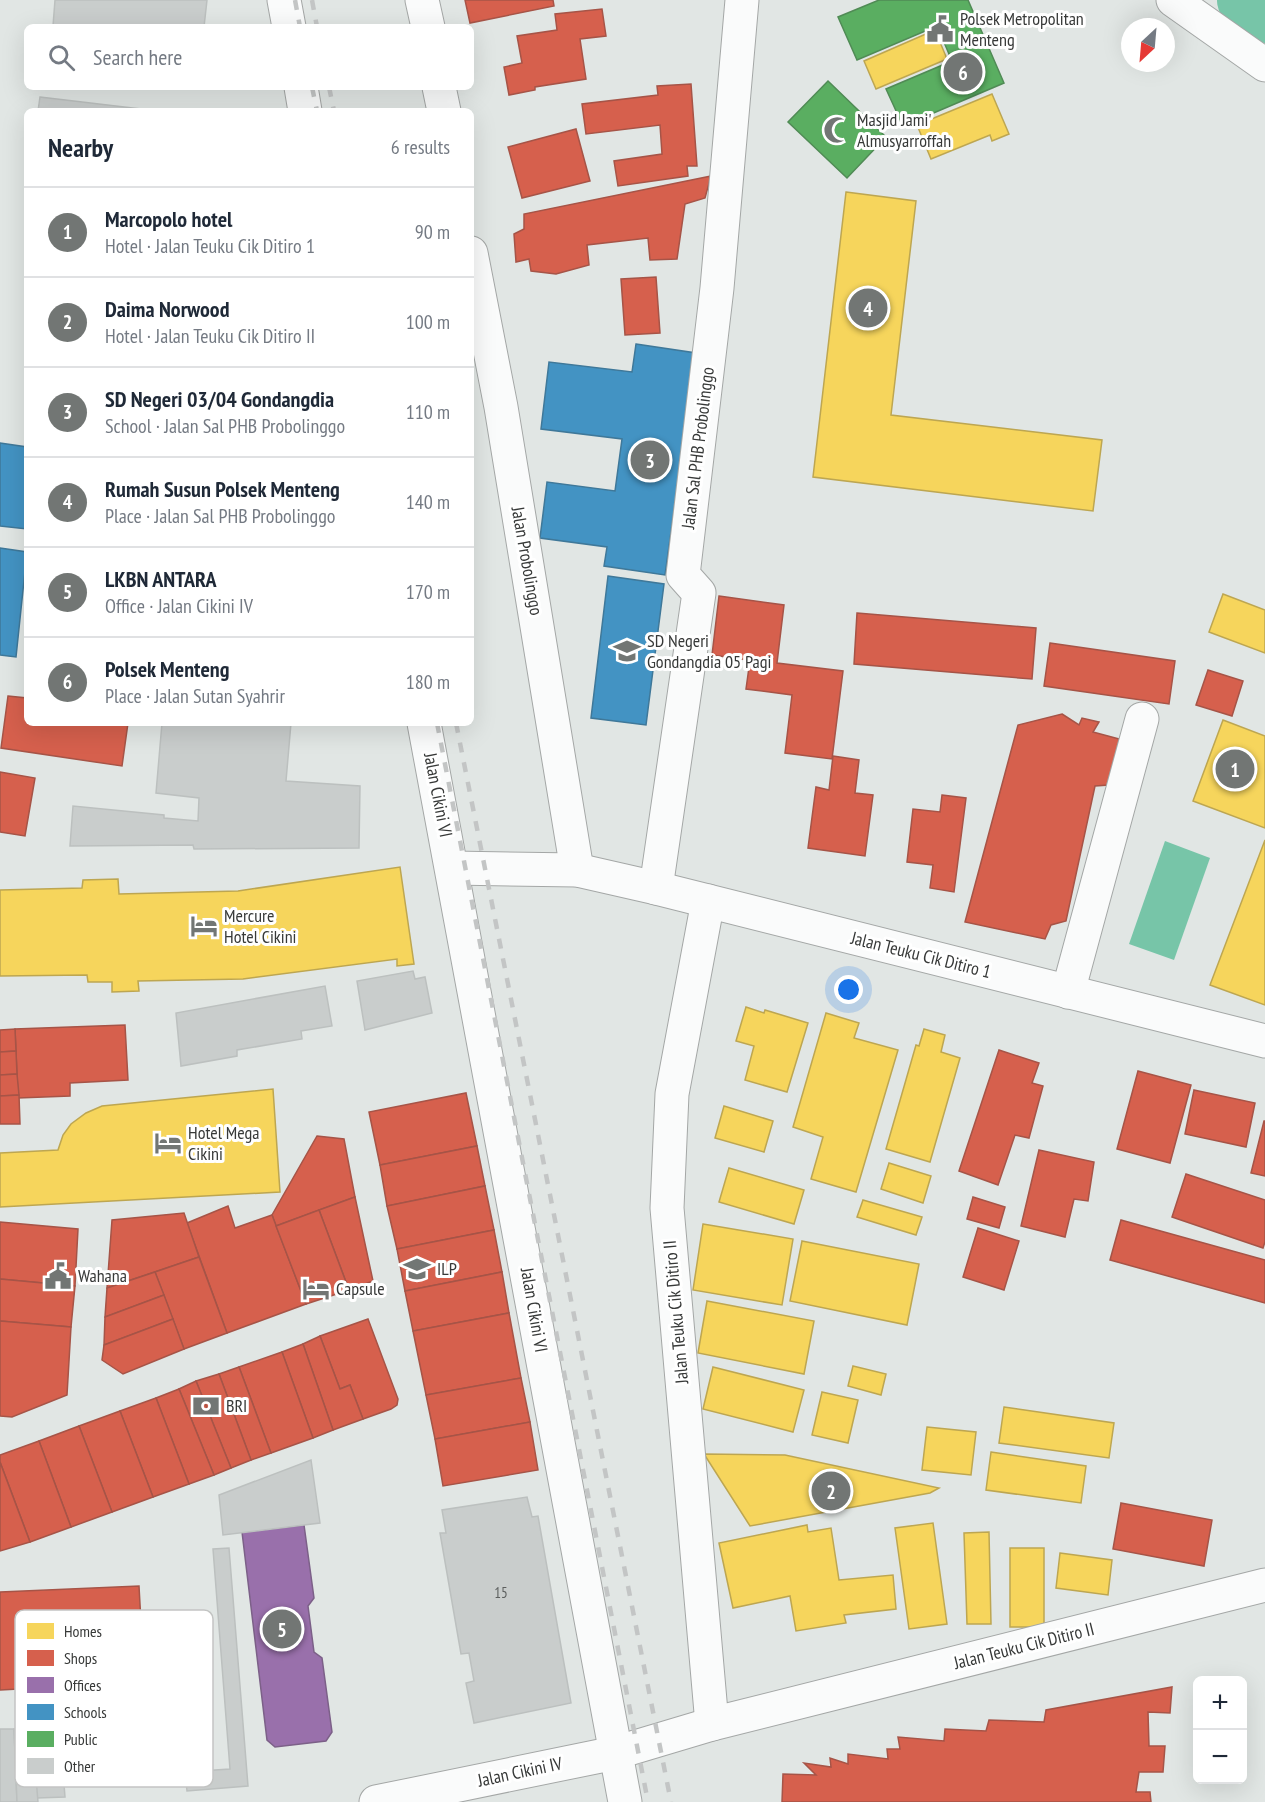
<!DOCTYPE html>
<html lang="en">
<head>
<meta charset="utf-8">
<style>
  body { margin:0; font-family:"PT Sans Narrow",sans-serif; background:#f6f6f7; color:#1f2937 }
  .controls { position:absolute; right:18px; bottom:18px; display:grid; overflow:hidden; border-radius:9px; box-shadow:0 6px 24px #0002 }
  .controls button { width:54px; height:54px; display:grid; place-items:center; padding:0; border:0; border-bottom:2px solid #e0e1e3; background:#fff; color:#1f2937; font:30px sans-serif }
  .compass { position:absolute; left:1121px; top:18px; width:54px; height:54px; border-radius:50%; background:#fff; box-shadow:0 6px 24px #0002; rotate:206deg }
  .you { position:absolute; left:849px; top:990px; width:21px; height:21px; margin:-15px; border:4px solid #fff; border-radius:50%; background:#1a73e8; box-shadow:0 0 0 9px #1a73e833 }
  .badge { display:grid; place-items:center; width:39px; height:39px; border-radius:50%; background:#727674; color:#fff; font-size:20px; font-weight:700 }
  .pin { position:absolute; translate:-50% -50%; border:3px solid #fff; box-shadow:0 2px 6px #0006 }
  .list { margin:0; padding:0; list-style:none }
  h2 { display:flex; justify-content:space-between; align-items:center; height:78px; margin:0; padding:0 24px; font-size:26px }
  h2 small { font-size:20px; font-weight:400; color:#747a83 }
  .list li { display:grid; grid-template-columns:39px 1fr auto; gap:18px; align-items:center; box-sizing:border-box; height:90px; padding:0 24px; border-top:2px solid #e0e1e3 }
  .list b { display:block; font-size:22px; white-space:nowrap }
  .list p { margin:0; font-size:20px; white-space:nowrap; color:#747a83 }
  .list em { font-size:20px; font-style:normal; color:#747a83 }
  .icon { flex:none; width:33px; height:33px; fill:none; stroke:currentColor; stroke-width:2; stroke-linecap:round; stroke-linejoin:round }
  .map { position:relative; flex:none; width:1265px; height:1802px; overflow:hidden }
  .search { position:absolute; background:#fff; box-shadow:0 6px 24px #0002; left:24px; top:24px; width:450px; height:66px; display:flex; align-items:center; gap:15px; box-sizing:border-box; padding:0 21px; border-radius:9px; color:#747a83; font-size:22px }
  .panel { position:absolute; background:#fff; box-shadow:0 6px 24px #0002; left:24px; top:108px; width:450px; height:618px; border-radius:9px }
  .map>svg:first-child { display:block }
</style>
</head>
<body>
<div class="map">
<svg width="1265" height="1802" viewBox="0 0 1265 1802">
  <rect width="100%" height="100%" fill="#e1e6e4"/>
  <path fill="#77c5a8" d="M1165 841 1210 858 1174 960 1129 944Z"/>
  <g fill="#f6d55c" stroke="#bda651" stroke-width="1.5">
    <path d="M935 30 947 59 876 89 864 61Z"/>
    <path d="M992 94 1009 134 992 141 990 135 931 159 917 125Z"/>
    <path d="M846 192 916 201 891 415 1102 440 1093 511 813 477Z"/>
    <path d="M1223 594 1265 610V653L1209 632Z"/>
    <path d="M1223 720 1265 736V828L1193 801Z"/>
    <path d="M1265 840V1005L1210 985Z"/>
    <path d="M400 867 414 964 397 966V959L243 979 138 981 139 991 112 992V982H88L87 975 0 976V890L82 888 83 880 118 879 119 894 238 891Z"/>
    <path d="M746 1007 764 1013 765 1010 808 1023 787 1092 745 1080 754 1046 736 1041Z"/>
    <path d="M826 1013 859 1023 854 1038 898 1050 856 1192 811 1179 823 1137 793 1127Z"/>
    <path d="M924 1029 945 1035 941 1052 960 1058 930 1162 886 1149 916 1045 919 1046Z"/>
    <path d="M273 1089 280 1192 0 1207V1153L58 1150 63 1135 71 1124 86 1113 102 1106Z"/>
    <path d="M724 1106 773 1121 764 1152 715 1138Z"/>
    <path d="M889 1163 931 1176 923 1203 881 1189Z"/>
    <path d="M729 1168 804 1190 794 1224 719 1202Z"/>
    <path d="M863 1200 922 1217 916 1235 857 1217Z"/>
    <path d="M703 1224 793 1239 782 1305 693 1290Z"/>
    <path d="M802 1241 919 1264 907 1325 790 1301Z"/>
    <path d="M707 1301 814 1321 804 1374 698 1353Z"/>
    <path d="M853 1366 886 1374 881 1395 848 1386Z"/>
    <path d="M713 1367 804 1390 793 1432 703 1409Z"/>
    <path d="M822 1392 858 1400 848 1443 812 1435Z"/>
    <path d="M1004 1407 1114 1423 1109 1458 999 1443Z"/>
    <path d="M927 1427 976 1432 971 1475 922 1470Z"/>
    <path d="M991 1452 1086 1466 1081 1503 986 1490Z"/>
    <path d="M704 1454 785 1455 939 1488 930 1493 750 1526Z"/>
    <path d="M933 1523 947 1624 909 1629 895 1528Z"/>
    <path d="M807 1525 808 1532 831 1528 839 1580 893 1575 896 1609 844 1615 846 1623 796 1631 790 1596 733 1608 719 1543Z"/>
    <path d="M989 1532 991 1624H967L964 1533Z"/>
    <rect x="1010" y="1548" width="34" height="79"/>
    <path d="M1060 1553 1112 1560 1108 1595 1056 1588Z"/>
  </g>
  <g fill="#d6604d" stroke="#a65447" stroke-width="1.5">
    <path d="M465 0H553L554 6 470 23Z"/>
    <path d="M602 9 606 36 580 39 586 79 535 87V90L509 95 504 67 522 63 517 36 557 30 555 14Z"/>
    <path d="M691 84 697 166H687L688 176 618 186 614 161 662 154 660 125 586 134 582 104 658 95 657 86Z"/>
    <path d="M576 129 590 181 522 198 508 147Z"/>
    <path d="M711 176 705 198 685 204 677 259 650 260 648 238 587 245 589 265 556 274 531 271 529 259 516 262 514 234 524 229V214Z"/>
    <path d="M656 277 660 333 625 335 621 279Z"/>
    <path d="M719 596 784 605 777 663 843 671 832 759 785 753 792 695 746 689 750 660 712 655Z"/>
    <path d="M857 613 1036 628 1032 679 854 664Z"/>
    <path d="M1050 643 1175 661 1169 704 1044 686Z"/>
    <path d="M1208 670 1243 681 1232 716 1196 705Z"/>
    <path d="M8 696 27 698V723H128L122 766 1 748Z"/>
    <path d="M1062 714 1079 725 1082 718 1099 722 1093 732 1123 740 1109 785 1095 786 1066 921 1051 925 1045 939 965 922 1018 725Z"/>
    <path d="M833 756 859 760 855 793 873 795 865 856 808 848 816 787 829 790Z"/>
    <path d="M0 772 35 778 25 836 0 832Z"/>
    <path d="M942 795 966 798 954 892 930 888 933 865 907 862 913 809 940 812Z"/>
    <path d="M125 1025 128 1080 70 1083V1096L18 1098 15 1029Z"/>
    <path d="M15 1029 16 1051 0 1052V1030Z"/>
    <path d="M999 1050 1039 1063 1032 1083 1043 1086 1029 1138 1015 1135 998 1185 959 1171Z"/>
    <path d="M16 1051 17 1074 0 1075V1052Z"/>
    <path d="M1138 1071 1191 1085 1170 1163 1117 1149Z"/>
    <path d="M17 1074 19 1095 0 1096V1075Z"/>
    <path d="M1194 1090 1255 1103 1246 1147 1185 1134Z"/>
    <path d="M466 1093 477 1146 380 1165 369 1112Z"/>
    <path d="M19 1095 20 1124H0V1096Z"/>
    <path d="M1264 1121H1265V1176L1251 1173Z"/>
    <path d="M317 1136 344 1139 355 1197 276 1226 272 1215Z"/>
    <path d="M477 1146 485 1186 387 1206 380 1165Z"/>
    <path d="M1039 1150 1094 1162 1088 1201 1074 1199 1065 1237 1021 1226Z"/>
    <path d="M1186 1174 1265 1200V1242L1263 1248 1172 1217Z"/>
    <path d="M485 1186 494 1230 397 1249 387 1206Z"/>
    <path d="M355 1197 373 1281 349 1290 319 1210Z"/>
    <path d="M973 1197 1005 1207 999 1228 967 1219Z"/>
    <path d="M228 1206 235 1228 272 1215 306 1304 227 1333 187 1223Z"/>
    <path d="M319 1210 349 1290 306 1304 276 1226Z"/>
    <path d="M184 1213 199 1257 107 1288 112 1220Z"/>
    <path d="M1121 1220 1265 1260V1303L1110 1260Z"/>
    <path d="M0 1222 78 1229 75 1286 0 1279Z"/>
    <path d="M978 1228 1019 1241 1004 1290 963 1277Z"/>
    <path d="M494 1230 502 1272 405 1291 397 1249Z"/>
    <path d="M199 1257 227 1333 184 1349 155 1272Z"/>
    <path d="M155 1272 164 1295 105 1317 107 1288Z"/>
    <path d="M502 1272 509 1313 413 1331 405 1291Z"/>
    <path d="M0 1279 75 1286 71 1327 0 1321Z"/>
    <path d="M164 1295 173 1319 104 1345 105 1317Z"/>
    <path d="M509 1313 521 1378 426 1395 413 1331Z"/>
    <path d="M173 1319 184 1349 123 1374 102 1360 104 1345Z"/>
    <path d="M368 1319 398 1399 397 1405 391 1409 363 1419 350 1385 340 1389 320 1336Z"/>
    <path d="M0 1321 71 1327 67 1395 12 1417 0 1416Z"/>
    <path d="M320 1336 340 1389 350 1385 363 1419 333 1430 303 1344Z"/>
    <path d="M303 1344 333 1430 313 1438 282 1352Z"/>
    <path d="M282 1352 313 1438 271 1453 239 1367Z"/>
    <path d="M239 1367 271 1453 251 1460 219 1374Z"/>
    <path d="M219 1374 251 1460 231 1468 196 1381Z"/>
    <path d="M521 1378 530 1422 435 1439 426 1395Z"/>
    <path d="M196 1381 231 1468 214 1475 179 1389Z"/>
    <path d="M179 1389 214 1475 189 1484 156 1398Z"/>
    <path d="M156 1398 189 1484 153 1497 120 1411Z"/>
    <path d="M120 1411 153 1497 112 1512 79 1426Z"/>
    <path d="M530 1422 538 1470 443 1486 435 1439Z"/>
    <path d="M79 1426 112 1512 71 1527 39 1441Z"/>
    <path d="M39 1441 71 1527 30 1542 0 1462V1455Z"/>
    <path d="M0 1462 30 1542 0 1551Z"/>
    <path d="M1121 1503 1212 1520 1204 1566 1113 1549Z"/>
    <path d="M139 1586 143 1659 93 1661 94 1685 0 1690V1592Z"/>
    <path d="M1172 1687 1170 1713 1148 1712 1149 1746H1165L1163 1772H1139L1136 1792H1150L1151 1802H782L783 1774 816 1775 804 1763 831 1767 830 1758 848 1764V1754L888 1759 887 1749H900L898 1737 944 1741 945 1729 986 1731 989 1720 1044 1722 1046 1710Z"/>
  </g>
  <path fill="#9970ab" stroke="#7c6088" stroke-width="1.5" d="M304 1525 314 1598 308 1606 314 1652 322 1658 332 1732 326 1741 275 1747 267 1740 242 1532Z"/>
  <g fill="#4393c3" stroke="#3f7899" stroke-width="1.5">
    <path d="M636 344 696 353 665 575 604 566 607 547 540 538 547 482 615 491 622 439 541 429 549 362 632 372Z"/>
    <path d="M0 443 27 447V529L0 526Z"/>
    <path d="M0 548 27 552 16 657 0 655Z"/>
    <path d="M608 576 664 584 646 725 591 718Z"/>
  </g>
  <g fill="#5aae61" stroke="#508b55" stroke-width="1.5">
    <path d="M879 0H968L1004 83 903 126 886 89 952 61 937 26 857 60 838 17Z"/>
    <path d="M828 81 886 137 847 178 788 122Z"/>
  </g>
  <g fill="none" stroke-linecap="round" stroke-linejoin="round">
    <path stroke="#77c5a8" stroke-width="60" d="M1247 0 1265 13"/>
  </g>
  <g fill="#c9cdcc" stroke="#bcc0bf" stroke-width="1.5">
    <path d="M55 0H207L204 27 53 26Z"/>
    <path d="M40 97 158 111H38Z"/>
    <path d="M162 723H291L286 781 360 786 359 848 194 849 193 845 70 846 73 806 164 815V818L198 821 199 798 156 793Z"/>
    <path d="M413 971 415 979 425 977 432 1013 365 1030 357 981Z"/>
    <path d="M325 986 332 1026 301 1031 302 1039 237 1050V1056L181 1066 176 1013Z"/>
    <path d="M311 1460 320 1523 223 1535 219 1495Z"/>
    <path d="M527 1497 532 1517 538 1516 571 1703 474 1723 466 1683 474 1681 469 1653 461 1654 440 1533H446L442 1510Z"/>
    <path d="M229 1548 248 1786 187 1791 185 1772 230 1769 213 1549Z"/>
    <path d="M59 1721 65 1797 37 1798 32 1723Z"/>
    <path d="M0 1729H14L17 1802H0Z"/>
    <path d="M14 1729 32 1731 38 1802H17Z"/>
  </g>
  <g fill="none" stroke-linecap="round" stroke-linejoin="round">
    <defs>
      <g id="minor">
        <path d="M284 0 289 27"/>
        <path d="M422 0 428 27"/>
        <path d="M1173 0 1265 65"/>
        <path d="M301 87 305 111"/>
        <path d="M439 87 444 111"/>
        <path d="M471 253 501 407 577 870"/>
        <path d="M424 723 625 1802"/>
        <path d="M452 868 577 870 656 888 1265 1041"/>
        <path d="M656 888 699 593 683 575 717 288 742 0"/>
        <path d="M708 901 672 1094 667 1208 712 1724"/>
        <path d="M1068 992 1142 719"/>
        <path d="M376 1802 615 1753 712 1724 1265 1585"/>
      </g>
    </defs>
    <use href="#minor" stroke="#a4a7a6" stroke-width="35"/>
    <use href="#minor" stroke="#fafbfb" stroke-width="33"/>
    <g stroke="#c3c5c5" stroke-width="4.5" stroke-dasharray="10 10" stroke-linecap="butt">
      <path d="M295 0 300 27"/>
      <path d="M312 0 317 27"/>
      <path d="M312 87 317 111"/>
      <path d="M329 87 334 111"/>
      <path d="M437 723 648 1802"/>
      <path d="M456 723 671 1802"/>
    </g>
  </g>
  <defs>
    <symbol id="civic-bare" viewBox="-9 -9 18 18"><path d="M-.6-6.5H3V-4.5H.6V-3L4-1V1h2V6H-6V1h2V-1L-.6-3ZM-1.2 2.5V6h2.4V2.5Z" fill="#727674" stroke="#fff" stroke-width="2.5" paint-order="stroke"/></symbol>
    <symbol id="mosque-bare" viewBox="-9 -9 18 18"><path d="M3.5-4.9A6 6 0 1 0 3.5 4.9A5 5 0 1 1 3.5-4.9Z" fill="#727674" stroke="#fff" stroke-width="2.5" paint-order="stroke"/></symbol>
    <symbol id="school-bare" viewBox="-9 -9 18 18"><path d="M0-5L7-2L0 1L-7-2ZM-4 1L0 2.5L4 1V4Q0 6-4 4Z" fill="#727674" stroke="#fff" stroke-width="2.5" paint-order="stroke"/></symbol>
    <symbol id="hotel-bare" viewBox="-9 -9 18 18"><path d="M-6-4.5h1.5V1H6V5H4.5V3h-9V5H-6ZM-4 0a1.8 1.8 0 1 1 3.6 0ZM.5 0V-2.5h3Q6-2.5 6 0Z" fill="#727674" stroke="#fff" stroke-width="2.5" paint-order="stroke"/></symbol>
    <symbol id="bank-bare" viewBox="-9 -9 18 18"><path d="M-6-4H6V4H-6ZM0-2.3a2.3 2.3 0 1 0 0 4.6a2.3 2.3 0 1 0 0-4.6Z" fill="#727674" stroke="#fff" stroke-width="2.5" paint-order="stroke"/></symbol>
  </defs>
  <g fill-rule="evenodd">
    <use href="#civic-bare" x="921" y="10" width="38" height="38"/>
    <use href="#mosque-bare" x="818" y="111" width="38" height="38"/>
    <use href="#school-bare" x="608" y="632" width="38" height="38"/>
    <use href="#hotel-bare" x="185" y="907" width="38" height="38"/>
    <use href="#hotel-bare" x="149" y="1124" width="38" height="38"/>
    <use href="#school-bare" x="398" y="1250" width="38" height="38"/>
    <use href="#civic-bare" x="39" y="1257" width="38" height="38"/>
    <use href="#hotel-bare" x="297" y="1270" width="38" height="38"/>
    <use href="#bank-bare" x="187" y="1387" width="38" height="38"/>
  </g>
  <g text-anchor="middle" stroke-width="6" stroke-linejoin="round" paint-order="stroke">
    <g font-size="15" fill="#5c5f5e">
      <text x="501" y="1598">15</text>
    </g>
    <g font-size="18" fill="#373938" stroke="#fff" text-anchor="start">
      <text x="960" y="25">Polsek Metropolitan<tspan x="960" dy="21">Menteng</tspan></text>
      <text x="857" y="126">Masjid Jami'<tspan x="857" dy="21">Almusyarroffah</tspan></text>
      <text x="647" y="647">SD Negeri<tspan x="647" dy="21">Gondangdia 05 Pagi</tspan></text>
      <text x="224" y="922">Mercure<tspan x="224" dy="21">Hotel Cikini</tspan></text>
      <text x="188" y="1139">Hotel Mega<tspan x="188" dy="21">Cikini</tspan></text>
      <text x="437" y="1275">ILP</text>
      <text x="78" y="1282">Wahana</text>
      <text x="336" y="1295">Capsule</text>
      <text x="226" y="1412">BRI</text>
    </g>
    <g font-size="18" fill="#373938" stroke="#fff">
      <text transform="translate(698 448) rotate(-83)" y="6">Jalan Sal PHB Probolinggo</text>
      <text transform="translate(527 561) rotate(80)" y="6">Jalan Probolinggo</text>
      <text transform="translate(438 795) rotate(79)" y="6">Jalan Cikini VI</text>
      <text transform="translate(921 955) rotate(14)" y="6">Jalan Teuku Cik Ditiro 1</text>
      <text transform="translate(534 1310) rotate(80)" y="6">Jalan Cikini VI</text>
      <text transform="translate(676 1312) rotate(-95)" y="6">Jalan Teuku Cik Ditiro II</text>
      <text transform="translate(1024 1646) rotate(-14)" y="6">Jalan Teuku Cik Ditiro II</text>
      <text transform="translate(520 1772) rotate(-12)" y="6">Jalan Cikini IV</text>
    </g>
  </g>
  <rect x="15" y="1610" width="198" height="177" rx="9" fill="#fff" stroke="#c3c4c3" stroke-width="1.5"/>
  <rect x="27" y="1623" width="27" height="16" fill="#f6d55c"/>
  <rect x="27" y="1650" width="27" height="16" fill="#d6604d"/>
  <rect x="27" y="1677" width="27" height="16" fill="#9970ab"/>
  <rect x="27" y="1704" width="27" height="16" fill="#4393c3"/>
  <rect x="27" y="1731" width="27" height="16" fill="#5aae61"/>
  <rect x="27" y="1758" width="27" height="16" fill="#c9cdcc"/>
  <g font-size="16" fill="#373938">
    <text x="64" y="1637">Homes</text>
    <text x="64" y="1664">Shops</text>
    <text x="64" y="1691">Offices</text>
    <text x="64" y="1718">Schools</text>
    <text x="64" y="1745">Public</text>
    <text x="64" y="1772">Other</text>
  </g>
</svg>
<div class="controls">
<button>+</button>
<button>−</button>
</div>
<svg class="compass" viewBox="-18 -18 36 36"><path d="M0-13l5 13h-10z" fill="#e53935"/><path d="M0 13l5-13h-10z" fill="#747a83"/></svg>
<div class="you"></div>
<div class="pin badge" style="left:1235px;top:769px">1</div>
<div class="pin badge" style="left:831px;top:1491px">2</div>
<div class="pin badge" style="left:650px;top:460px">3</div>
<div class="pin badge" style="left:868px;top:308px">4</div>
<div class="pin badge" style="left:282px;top:1629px">5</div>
<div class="pin badge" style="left:963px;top:72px">6</div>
<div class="search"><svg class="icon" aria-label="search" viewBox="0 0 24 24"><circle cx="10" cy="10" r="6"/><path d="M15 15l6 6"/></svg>Search here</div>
<section class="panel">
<h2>Nearby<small>6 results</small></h2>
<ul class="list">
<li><span class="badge">1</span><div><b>Marcopolo hotel</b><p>Hotel · Jalan Teuku Cik Ditiro 1</p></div><em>90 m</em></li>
<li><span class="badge">2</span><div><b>Daima Norwood</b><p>Hotel · Jalan Teuku Cik Ditiro II</p></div><em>100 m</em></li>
<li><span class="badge">3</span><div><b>SD Negeri 03/04 Gondangdia</b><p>School · Jalan Sal PHB Probolinggo</p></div><em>110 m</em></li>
<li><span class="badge">4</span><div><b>Rumah Susun Polsek Menteng</b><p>Place · Jalan Sal PHB Probolinggo</p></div><em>140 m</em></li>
<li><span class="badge">5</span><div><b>LKBN ANTARA</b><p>Office · Jalan Cikini IV</p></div><em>170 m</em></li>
<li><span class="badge">6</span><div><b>Polsek Menteng</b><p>Place · Jalan Sutan Syahrir</p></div><em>180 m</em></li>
</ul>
</section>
</div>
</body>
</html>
